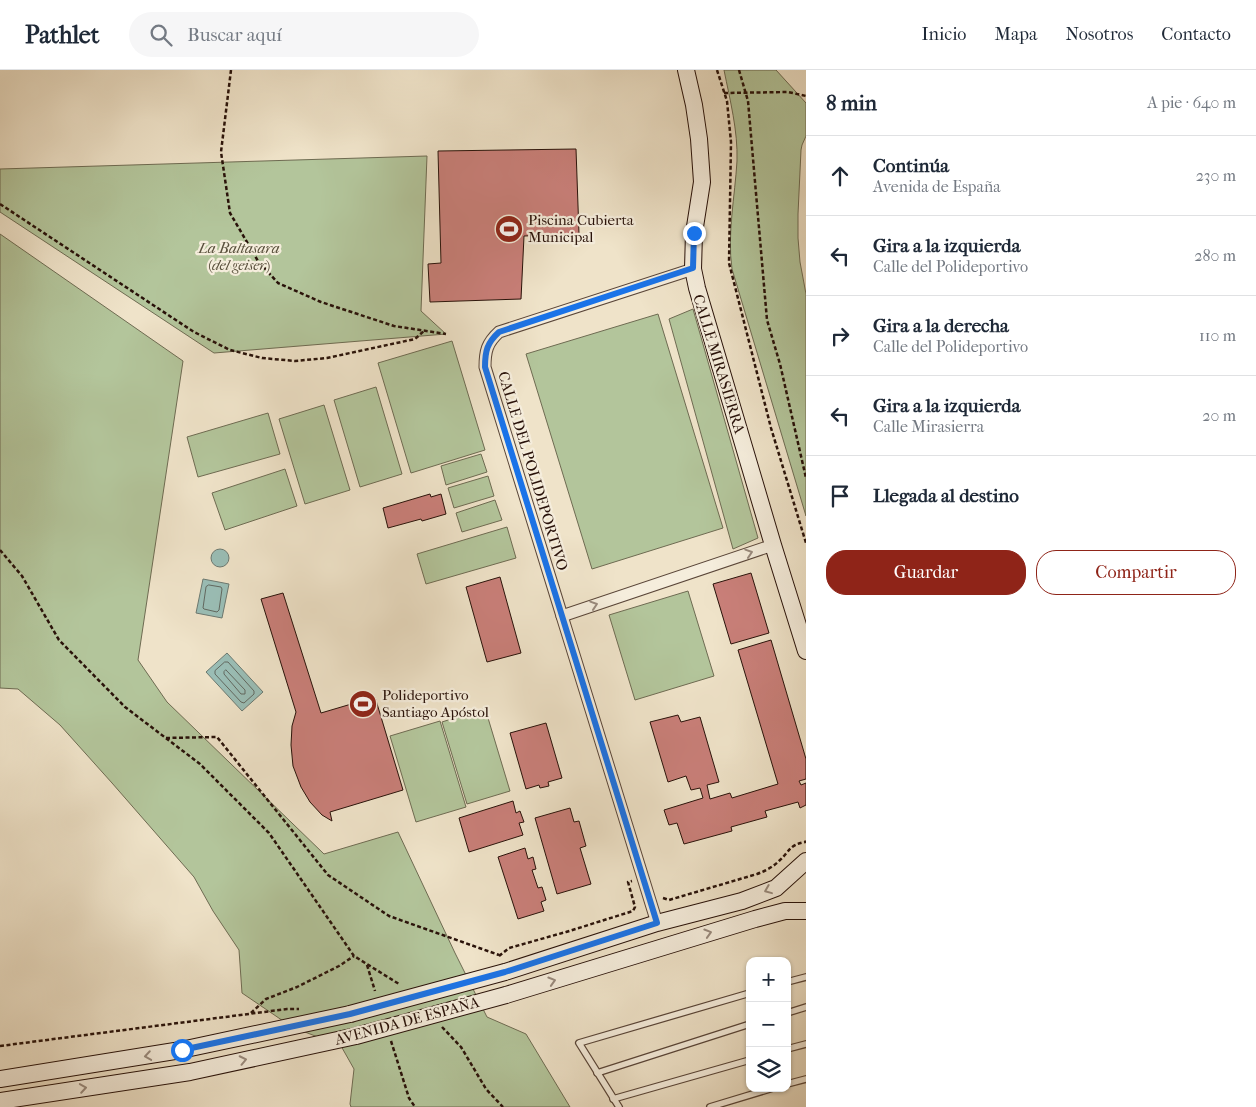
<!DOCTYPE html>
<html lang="es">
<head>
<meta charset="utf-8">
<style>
  body { margin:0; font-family:"IM FELL French Canon",serif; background:#f6f6f7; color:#1f2937 }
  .controls { position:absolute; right:15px; bottom:15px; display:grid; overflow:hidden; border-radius:10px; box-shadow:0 1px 4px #0004 }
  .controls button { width:45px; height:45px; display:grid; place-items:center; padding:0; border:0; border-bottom:1px solid #e0e1e3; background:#fff; color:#1f2937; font:25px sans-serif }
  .stop { position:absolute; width:15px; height:15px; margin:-11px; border:4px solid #1a73e8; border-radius:50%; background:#fff }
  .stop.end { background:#1a73e8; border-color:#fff; box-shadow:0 1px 5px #0008 }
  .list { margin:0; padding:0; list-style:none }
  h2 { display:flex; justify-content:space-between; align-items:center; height:65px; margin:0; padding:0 20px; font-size:21px }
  h2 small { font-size:16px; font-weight:400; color:#747a83 }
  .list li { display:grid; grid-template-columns:32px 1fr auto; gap:15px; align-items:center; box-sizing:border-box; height:80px; padding:0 20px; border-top:1px solid #e0e1e3 }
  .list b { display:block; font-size:19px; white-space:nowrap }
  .list p { margin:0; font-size:16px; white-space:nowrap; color:#747a83 }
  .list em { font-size:16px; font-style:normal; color:#747a83 }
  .actions { display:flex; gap:10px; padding:15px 20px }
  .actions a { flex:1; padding:11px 0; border:1px solid #8f2418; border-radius:20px; text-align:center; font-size:18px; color:#8f2418 }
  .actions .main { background:#8f2418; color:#fff }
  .icon { flex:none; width:28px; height:28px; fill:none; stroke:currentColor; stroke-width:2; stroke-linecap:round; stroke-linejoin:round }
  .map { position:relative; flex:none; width:806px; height:1037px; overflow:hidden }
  header { display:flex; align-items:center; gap:30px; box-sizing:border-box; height:70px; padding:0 25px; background:#fff; border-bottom:1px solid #e0e1e3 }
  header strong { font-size:24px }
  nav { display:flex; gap:28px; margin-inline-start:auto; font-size:18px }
  .search { width:350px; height:45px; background:#f6f6f7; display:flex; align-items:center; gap:12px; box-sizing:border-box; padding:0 18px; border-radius:28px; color:#747a83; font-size:19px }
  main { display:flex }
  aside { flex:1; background:#fff }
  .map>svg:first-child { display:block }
</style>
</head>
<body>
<header>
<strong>Pathlet</strong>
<div class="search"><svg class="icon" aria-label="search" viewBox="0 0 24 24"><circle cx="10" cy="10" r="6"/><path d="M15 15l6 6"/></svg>Buscar aquí</div>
<nav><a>Inicio</a><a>Mapa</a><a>Nosotros</a><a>Contacto</a></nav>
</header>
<main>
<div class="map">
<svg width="806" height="1037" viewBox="0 0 806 1037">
  <rect width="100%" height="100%" fill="#efe3c9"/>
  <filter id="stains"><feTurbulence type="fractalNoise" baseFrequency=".004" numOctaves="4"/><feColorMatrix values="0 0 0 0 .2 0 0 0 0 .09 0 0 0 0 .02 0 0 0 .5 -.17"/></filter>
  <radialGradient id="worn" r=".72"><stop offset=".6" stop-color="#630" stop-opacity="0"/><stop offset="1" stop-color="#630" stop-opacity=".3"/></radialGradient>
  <g fill="#b3c59b" stroke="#6e6b52">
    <path d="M724 0H776L806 33V66L802 75 801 80 798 144V168L800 192 806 224V446L732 199C727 164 735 126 737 91 738 61 730 30 724 0Z"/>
    <path d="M427 86 421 241 446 264 214 283 0 142V99Z"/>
    <path d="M0 164 183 291 138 590 167 632 324 784 398 762 455 883 487 947 526 964 570 1037H351L350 1034 354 999 341 976 292 957 242 923 239 880 213 841 194 807 112 713 60 655 18 619 0 618Z"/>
    <path d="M693 239 758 468 733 479 669 249Z"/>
    <path d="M658 244 723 458 592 499 526 284Z"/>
    <path d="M452 271 485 380 411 403 378 293Z"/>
    <path d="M376 317 402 404 360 417 334 330Z"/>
    <path d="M324 335 350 420 305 434 279 349Z"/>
    <path d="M268 343 280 384 198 407 187 367Z"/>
    <path d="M481 384 487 402 446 415 441 396Z"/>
    <path d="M285 399 297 436 225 460 212 423Z"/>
    <path d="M488 406 494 426 454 438 448 418Z"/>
    <path d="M495 430 502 450 462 462 456 443Z"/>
    <path d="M507 457 516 488 426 514 417 484Z"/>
    <path d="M688 521 714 606 635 630 609 545Z"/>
    <path d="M485 638 510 721 467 734 442 652Z"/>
    <path d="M440 651 466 737 416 752 390 666Z"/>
  </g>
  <g fill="#9abeb6" stroke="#6c7971">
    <circle cx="220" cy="488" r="9"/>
    <path d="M203 509 229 514 222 548 196 543Z"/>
    <path d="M227 583 263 622 242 641 206 602Z"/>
  </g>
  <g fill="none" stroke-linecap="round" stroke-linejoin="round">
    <g stroke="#616860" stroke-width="1">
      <path d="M209 515 221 517 222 519 219 540 217 542 204 539 203 538 206 517Z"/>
      <path d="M225 592H228L254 621V624L244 633 241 632 215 604V601Z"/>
      <path d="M226 600 245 620V624H241L224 604V602Z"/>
    </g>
  </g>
  <g fill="#c97f79" stroke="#281109">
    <path d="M576 79 579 164 524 166 521 229 430 232 428 194 441 193 438 81Z"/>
    <path d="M430 424 431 427 441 424 446 444 422 451 421 449 388 458 383 438Z"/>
    <path d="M751 503 769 563 731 574 713 514Z"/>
    <path d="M500 507 521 583 487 592 466 517Z"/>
    <path d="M283 523 321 643 375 627 403 720 330 742 332 751 322 745 310 732 301 717 293 696 291 675 292 656 296 642 261 529Z"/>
    <path d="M771 570 806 689V709L799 711 801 715 806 713V735L800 738 798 732 765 741 767 747 731 757 732 761 684 774 677 753 669 755 664 740 703 728 700 718 691 720 686 706 668 712 650 652 678 645 681 652 700 647 719 712 707 715 710 729 730 723 732 728 778 714 738 580Z"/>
    <path d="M546 653 562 708 548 712 549 716 540 718 539 715 526 719 510 663Z"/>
    <path d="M513 731 516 743 520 741 524 752 519 753 523 765 469 782 459 748Z"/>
    <path d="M570 738 574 752 579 751 586 776 580 778 591 814 557 824 535 748Z"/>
    <path d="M525 778 528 789 533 787 536 799 532 800 538 818 542 817 546 830 541 832 544 841 518 849 498 787Z"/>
  </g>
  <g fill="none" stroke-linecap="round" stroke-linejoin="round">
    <defs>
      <g id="lane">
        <path d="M787 912 806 907"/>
        <path d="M787 943 806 937"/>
        <path d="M787 979 806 974"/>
        <path d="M597 1003 750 954"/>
        <path d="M787 1014 806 1009"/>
        <path d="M613 1029 750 990"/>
        <path d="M619 1037 579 973 750 923"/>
        <path d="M710 1037 773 1018"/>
      </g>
      <g id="street">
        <path d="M693 199 499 262C487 273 485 281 485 297L562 546 773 475"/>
        <path d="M562 546 657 853"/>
      </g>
      <g id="secondary">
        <path d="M686 0 694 35 699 69 702 112 694 163 693 199 697 218 773 475 806 581"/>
        <path d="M505 902 657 853 742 831 776 818 806 791"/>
        <path d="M506 925 755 849 785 841H806"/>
        <path d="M0 1009 181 980 350 944"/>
        <path d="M0 1031 190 1002 356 966"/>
      </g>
    </defs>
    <use href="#lane" stroke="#5a4639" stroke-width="8"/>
    <use href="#street" stroke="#5a4639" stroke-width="13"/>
    <use href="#secondary" stroke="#281109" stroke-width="18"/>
    <g stroke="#281109" stroke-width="2.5" stroke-dasharray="4 2.5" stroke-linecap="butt">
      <path d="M231 0 221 82 230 143 258 191 278 213 321 232 394 256 446 264"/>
      <path d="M717 0 727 31 731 72 729 193 771 358 806 473"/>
      <path d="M739 0 748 31 767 250 780 294 806 408"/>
      <path d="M724 23 788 22 806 26"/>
      <path d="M0 134 194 262 230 280 262 288 295 291 327 288 415 269 425 260"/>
      <path d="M0 480 22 506 59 570 125 637 200 694 269 763 354 886 399 914"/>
      <path d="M166 668 217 667 328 805 389 846 499 885"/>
      <path d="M663 828 669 830 757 804C765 801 773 797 779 791 790 781 789 775 805 772L806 771"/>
      <path d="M499 886 509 878 566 862 633 841 635 837 628 812 632 811"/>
      <path d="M367 895 375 921"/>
      <path d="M251 943 266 929 297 917 339 896 354 886"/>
      <path d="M442 957 461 977 486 1019 503 1037"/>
      <path d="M391 971 409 1028 415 1037"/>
      <path d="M0 976 287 939H299"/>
    </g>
    <use href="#lane" stroke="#f5eddc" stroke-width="5.5"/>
    <use href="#street" stroke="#f5eddc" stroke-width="11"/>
    <use href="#secondary" stroke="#f5eddc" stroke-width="16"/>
    <defs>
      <g id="secondary-bridge">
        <path d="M350 944 505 902"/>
        <path d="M356 966 506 925"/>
      </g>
    </defs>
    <use href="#secondary-bridge" stroke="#281109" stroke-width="18" stroke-linecap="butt"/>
    <use href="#secondary-bridge" stroke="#f5eddc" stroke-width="16"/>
  </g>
  <defs><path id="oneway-chevron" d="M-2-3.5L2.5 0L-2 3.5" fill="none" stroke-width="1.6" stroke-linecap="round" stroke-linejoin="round" transform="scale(1.25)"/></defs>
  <g stroke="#998a7d">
    <use href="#oneway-chevron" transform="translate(749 483) rotate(-18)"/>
    <use href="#oneway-chevron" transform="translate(594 535) rotate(-18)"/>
    <use href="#oneway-chevron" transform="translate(768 820) rotate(158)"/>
    <use href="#oneway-chevron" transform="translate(708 863) rotate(-17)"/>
    <use href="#oneway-chevron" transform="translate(552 911) rotate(-17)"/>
    <use href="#oneway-chevron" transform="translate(148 986) rotate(171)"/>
    <use href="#oneway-chevron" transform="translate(243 990) rotate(-12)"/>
    <use href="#oneway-chevron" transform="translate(83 1018) rotate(-9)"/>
  </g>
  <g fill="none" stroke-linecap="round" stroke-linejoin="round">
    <path stroke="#1a73e8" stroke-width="6" d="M182 980 350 944 505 902 657 853 485 297C485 281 487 273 499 262L693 198 694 163"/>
  </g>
  <defs>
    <symbol id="stadium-disc" viewBox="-11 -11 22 22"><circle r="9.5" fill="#8f2418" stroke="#f5eddc"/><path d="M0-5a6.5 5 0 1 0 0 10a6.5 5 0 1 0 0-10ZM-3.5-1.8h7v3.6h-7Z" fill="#fff"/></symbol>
  </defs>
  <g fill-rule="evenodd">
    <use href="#stadium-disc" x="493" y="143" width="32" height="32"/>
    <use href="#stadium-disc" x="347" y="618" width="32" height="32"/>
  </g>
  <g text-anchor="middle" stroke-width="4.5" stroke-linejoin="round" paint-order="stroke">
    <g font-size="15" fill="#281109" stroke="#f5eddc" text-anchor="start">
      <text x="528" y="155">Piscina Cubierta<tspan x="528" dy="17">Municipal</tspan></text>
      <text x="382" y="630">Polideportivo<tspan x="382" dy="17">Santiago Apóstol</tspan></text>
    </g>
    <g font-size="15" font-style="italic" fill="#59503c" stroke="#f5eddc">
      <text x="239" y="183">La Baltasara<tspan x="239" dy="17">(del geiser)</tspan></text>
    </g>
    <g font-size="15" fill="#281109" stroke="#f5eddc">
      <text transform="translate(719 294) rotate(73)" y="5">CALLE MIRASIERRA</text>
      <text transform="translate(533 401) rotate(73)" y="5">CALLE DEL POLIDEPORTIVO</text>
      <text transform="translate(407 951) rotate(-15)" y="5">AVENIDA DE ESPAÑA</text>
    </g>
  </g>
  <rect width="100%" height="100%" filter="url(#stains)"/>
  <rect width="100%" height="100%" fill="url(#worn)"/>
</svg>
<div class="controls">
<button>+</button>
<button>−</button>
<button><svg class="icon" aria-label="layers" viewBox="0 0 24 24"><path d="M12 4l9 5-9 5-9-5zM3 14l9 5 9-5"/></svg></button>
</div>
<div class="stop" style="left:182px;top:980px"></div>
<div class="stop end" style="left:694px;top:163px"></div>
</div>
<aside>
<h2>8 min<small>A pie · 640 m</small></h2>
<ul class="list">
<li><svg class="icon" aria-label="ahead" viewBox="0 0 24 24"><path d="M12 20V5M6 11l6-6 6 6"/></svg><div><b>Continúa</b><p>Avenida de España</p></div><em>230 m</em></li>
<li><svg class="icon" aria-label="left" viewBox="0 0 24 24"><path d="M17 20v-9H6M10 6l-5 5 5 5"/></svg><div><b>Gira a la izquierda</b><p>Calle del Polideportivo</p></div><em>280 m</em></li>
<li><svg class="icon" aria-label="right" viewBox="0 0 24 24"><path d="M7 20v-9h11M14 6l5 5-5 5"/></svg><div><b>Gira a la derecha</b><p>Calle del Polideportivo</p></div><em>110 m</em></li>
<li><svg class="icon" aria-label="left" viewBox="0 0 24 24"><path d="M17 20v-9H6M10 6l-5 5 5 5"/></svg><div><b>Gira a la izquierda</b><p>Calle Mirasierra</p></div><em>20 m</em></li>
<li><svg class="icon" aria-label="arrive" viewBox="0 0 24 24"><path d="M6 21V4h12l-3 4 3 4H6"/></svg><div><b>Llegada al destino</b></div></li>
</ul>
<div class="actions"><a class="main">Guardar</a><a>Compartir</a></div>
</aside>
</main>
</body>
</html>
